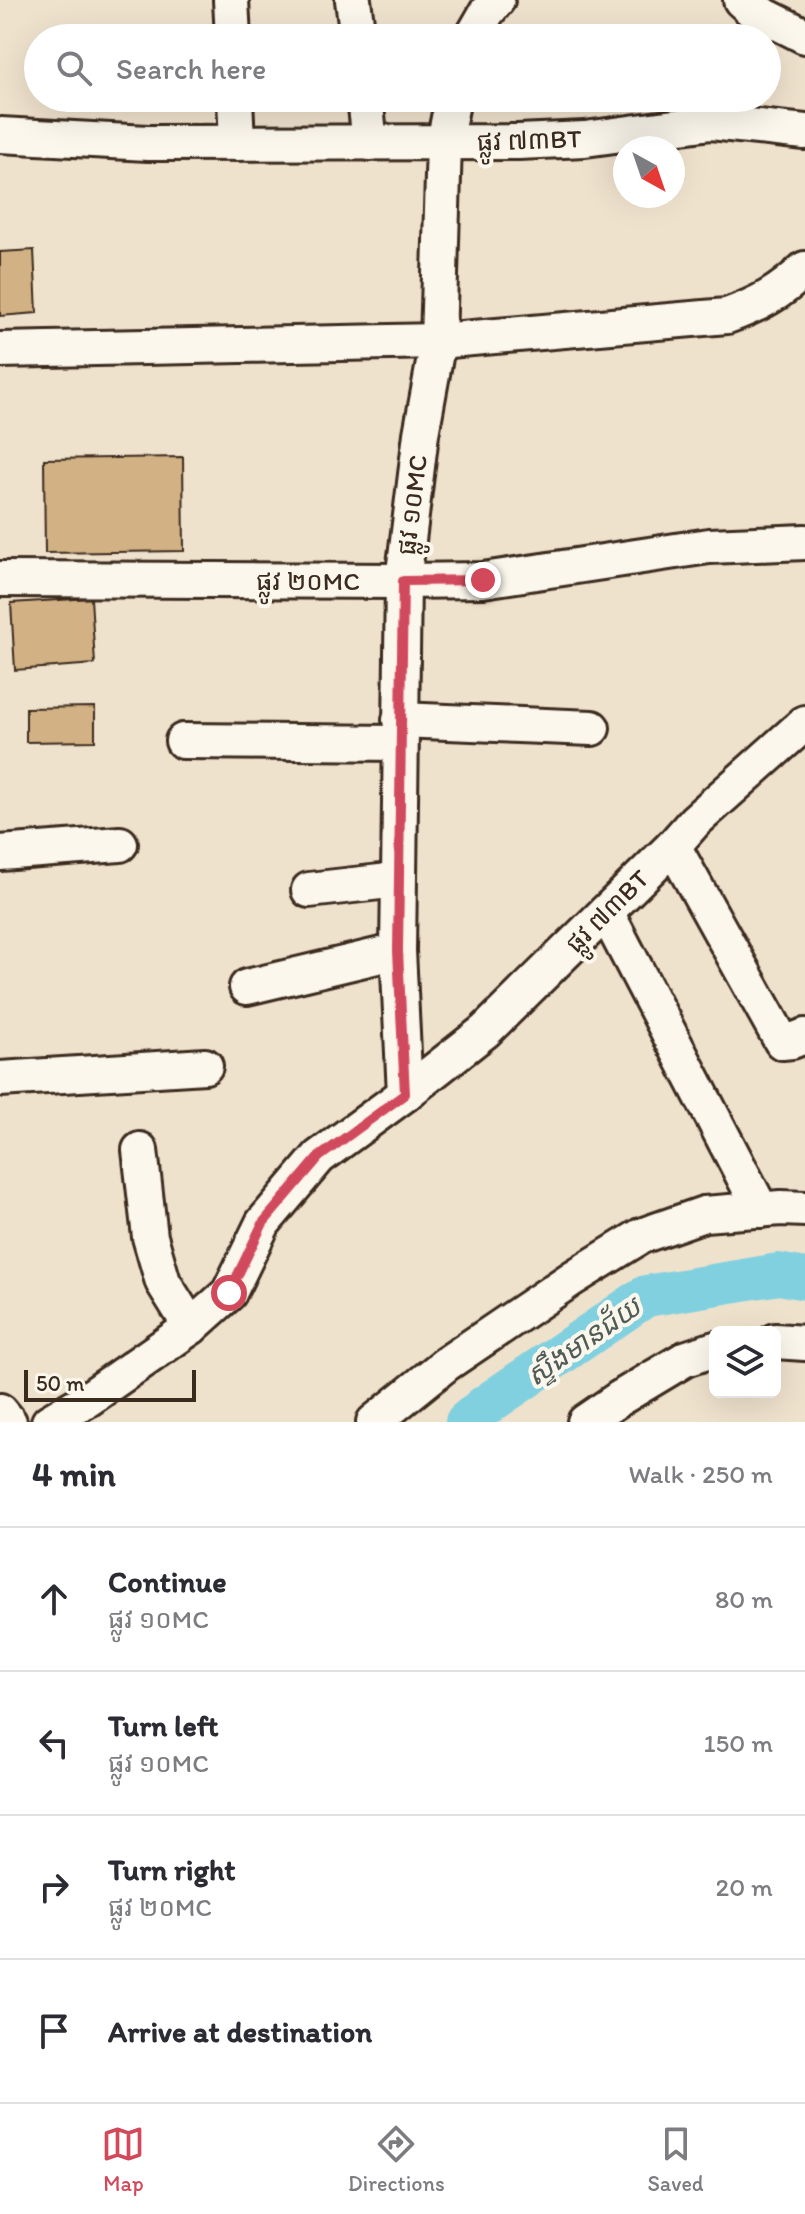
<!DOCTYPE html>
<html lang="en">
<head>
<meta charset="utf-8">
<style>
  body { margin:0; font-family:Itim,"Noto Sans Khmer",sans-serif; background:#f2f2f3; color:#2b2b33 }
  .controls { position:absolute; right:24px; bottom:24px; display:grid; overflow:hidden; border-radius:12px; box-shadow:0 8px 32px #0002 }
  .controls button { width:72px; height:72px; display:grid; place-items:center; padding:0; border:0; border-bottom:2px solid #e1e1e2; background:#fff; color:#2b2b33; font:40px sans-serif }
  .compass { position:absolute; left:613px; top:136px; width:72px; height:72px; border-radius:50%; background:#fff; box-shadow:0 8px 32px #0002; rotate:140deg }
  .scale { position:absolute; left:24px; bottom:20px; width:172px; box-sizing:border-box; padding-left:8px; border:4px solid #3b2a1e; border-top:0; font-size:22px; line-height:28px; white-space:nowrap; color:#3b2a1e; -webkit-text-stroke:6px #fbf7ec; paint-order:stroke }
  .stop { position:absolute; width:24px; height:24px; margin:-18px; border:6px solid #d1495b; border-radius:50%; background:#fff }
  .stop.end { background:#d1495b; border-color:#fff; box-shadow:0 2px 8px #0008 }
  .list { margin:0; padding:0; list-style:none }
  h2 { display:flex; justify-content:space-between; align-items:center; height:104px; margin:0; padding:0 32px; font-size:34px }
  h2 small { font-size:26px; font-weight:400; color:#7c7c81 }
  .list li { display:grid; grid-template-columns:52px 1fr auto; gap:24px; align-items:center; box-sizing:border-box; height:144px; padding:0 32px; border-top:2px solid #e1e1e2 }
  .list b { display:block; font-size:30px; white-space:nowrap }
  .list p { margin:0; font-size:26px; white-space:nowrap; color:#7c7c81 }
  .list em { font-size:26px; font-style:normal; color:#7c7c81 }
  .icon { flex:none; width:44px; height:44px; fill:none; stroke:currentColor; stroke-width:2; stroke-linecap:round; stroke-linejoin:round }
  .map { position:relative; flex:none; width:805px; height:1422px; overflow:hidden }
  .search { position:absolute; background:#fff; box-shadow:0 8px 32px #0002; left:24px; right:24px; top:24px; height:88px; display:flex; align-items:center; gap:20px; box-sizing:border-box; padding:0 28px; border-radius:44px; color:#7c7c81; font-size:30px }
  .sheet { height:680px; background:#fff }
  nav { display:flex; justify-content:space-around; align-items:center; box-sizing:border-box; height:112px; border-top:2px solid #e1e1e2; background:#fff; font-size:22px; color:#7c7c81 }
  nav a { display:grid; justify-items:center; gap:4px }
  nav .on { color:#d1495b }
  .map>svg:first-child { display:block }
</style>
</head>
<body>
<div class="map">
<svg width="805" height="1422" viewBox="0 0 805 1422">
  <rect width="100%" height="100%" fill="#efe2cd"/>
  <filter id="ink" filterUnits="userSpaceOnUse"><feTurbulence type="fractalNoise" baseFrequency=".0125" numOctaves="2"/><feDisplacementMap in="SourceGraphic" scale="16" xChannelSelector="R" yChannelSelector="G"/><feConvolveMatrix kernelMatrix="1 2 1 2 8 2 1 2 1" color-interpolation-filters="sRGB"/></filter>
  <g filter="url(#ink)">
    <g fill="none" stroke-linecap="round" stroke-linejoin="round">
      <path stroke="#81d0df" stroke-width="42" d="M466 1422 486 1405 646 1296 779 1274 805 1279"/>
    </g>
    <g fill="#d2b285" stroke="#3b2a1e" stroke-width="2">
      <path d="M34 250 37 313 0 316V252Z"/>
      <path d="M183 457 184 551 45 553 44 459Z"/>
      <path d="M91 598 95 664 15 670 11 603Z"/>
      <path d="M95 707V741L26 742V708Z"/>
    </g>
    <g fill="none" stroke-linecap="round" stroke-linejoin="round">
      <defs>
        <g id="minor">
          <path d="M231 0 233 38"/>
          <path d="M353 0 358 38"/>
          <path d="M741 0 751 9 805 36"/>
          <path d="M472 38 487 12 497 0"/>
          <path d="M235 98 237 143"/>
          <path d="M365 98 370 143"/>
          <path d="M0 135 148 143 518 142 585 139 711 122 805 132"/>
          <path d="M0 350 438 341 727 316C760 304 780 293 805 269"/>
          <path d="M0 579 403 581 483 580 709 546 805 542"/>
          <path d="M400 720 592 728"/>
          <path d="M183 741 400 743"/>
          <path d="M673 846 782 1042 792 1041 805 1036"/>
          <path d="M0 853 120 844"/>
          <path d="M309 890 398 880"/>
          <path d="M606 912 761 1210"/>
          <path d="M247 987 398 951"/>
          <path d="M0 1079 205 1066"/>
          <path d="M405 1094 398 951 403 581 421 434 438 341 444 143 453 98"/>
          <path d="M140 1150 150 1237 163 1282 191 1327"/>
          <path d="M775 1341 805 1343"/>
          <path d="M0 1411 9 1422"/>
          <path d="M49 1422 88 1399 191 1327 229 1293 263 1223 319 1157 405 1094 485 1031 673 846 695 821 805 723"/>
          <path d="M374 1422 446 1364 573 1278 641 1236 704 1214 781 1208 805 1209"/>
          <path d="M585 1422 620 1398 685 1359 715 1349"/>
        </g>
      </defs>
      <use href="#minor" stroke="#3b2a1e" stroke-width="40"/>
      <use href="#minor" stroke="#fbf7ec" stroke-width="34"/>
    </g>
  </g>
  <g fill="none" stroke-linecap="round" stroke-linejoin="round" filter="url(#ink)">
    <path stroke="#d1495b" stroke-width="10" d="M229 1293 263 1223 319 1157 405 1094 398 951 403 581 483 580"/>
  </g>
  <g text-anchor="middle" stroke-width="8" stroke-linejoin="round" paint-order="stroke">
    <g font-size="26" fill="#3b2a1e" stroke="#fbf7ec">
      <text transform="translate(529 140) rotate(-2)" y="9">ផ្លូវ ៧៣BT</text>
      <text transform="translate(412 505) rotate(-83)" y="9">ផ្លូវ ១០MC</text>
      <text x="308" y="590">ផ្លូវ ២០MC</text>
      <text transform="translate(607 911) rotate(-45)" y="9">ផ្លូវ ៧៣BT</text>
    </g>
    <g font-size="28" font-style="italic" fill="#505c58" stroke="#fbf7ec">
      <text transform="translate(583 1341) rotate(-35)" y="10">ស្ទឹងមានជ័យ</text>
    </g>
  </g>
</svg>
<div class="controls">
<button><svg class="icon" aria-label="layers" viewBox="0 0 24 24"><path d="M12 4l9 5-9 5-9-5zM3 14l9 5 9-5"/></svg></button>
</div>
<svg class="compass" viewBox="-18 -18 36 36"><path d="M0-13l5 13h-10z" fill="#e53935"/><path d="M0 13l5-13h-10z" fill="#7c7c81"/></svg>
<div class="scale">50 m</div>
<div class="stop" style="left:229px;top:1293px"></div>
<div class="stop end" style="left:483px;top:580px"></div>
<div class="search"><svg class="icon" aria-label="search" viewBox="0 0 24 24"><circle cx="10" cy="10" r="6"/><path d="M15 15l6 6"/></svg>Search here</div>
</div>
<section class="sheet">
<h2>4 min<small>Walk · 250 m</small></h2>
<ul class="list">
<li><svg class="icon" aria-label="ahead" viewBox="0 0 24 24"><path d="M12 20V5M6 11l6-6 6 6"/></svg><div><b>Continue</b><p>ផ្លូវ ១០MC</p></div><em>80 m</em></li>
<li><svg class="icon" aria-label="left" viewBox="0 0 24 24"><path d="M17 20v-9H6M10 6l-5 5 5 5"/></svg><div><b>Turn left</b><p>ផ្លូវ ១០MC</p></div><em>150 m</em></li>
<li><svg class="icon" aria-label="right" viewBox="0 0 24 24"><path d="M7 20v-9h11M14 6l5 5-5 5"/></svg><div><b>Turn right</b><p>ផ្លូវ ២០MC</p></div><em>20 m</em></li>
<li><svg class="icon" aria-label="arrive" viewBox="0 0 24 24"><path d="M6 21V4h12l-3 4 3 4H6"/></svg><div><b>Arrive at destination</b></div></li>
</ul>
</section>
<nav>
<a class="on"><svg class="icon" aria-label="map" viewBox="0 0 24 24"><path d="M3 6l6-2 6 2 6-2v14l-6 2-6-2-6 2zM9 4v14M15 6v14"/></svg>Map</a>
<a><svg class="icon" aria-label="directions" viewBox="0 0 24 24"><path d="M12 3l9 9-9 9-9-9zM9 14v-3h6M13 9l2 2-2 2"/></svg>Directions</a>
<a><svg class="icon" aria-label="saved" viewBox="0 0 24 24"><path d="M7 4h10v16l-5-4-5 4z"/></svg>Saved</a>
</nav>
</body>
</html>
